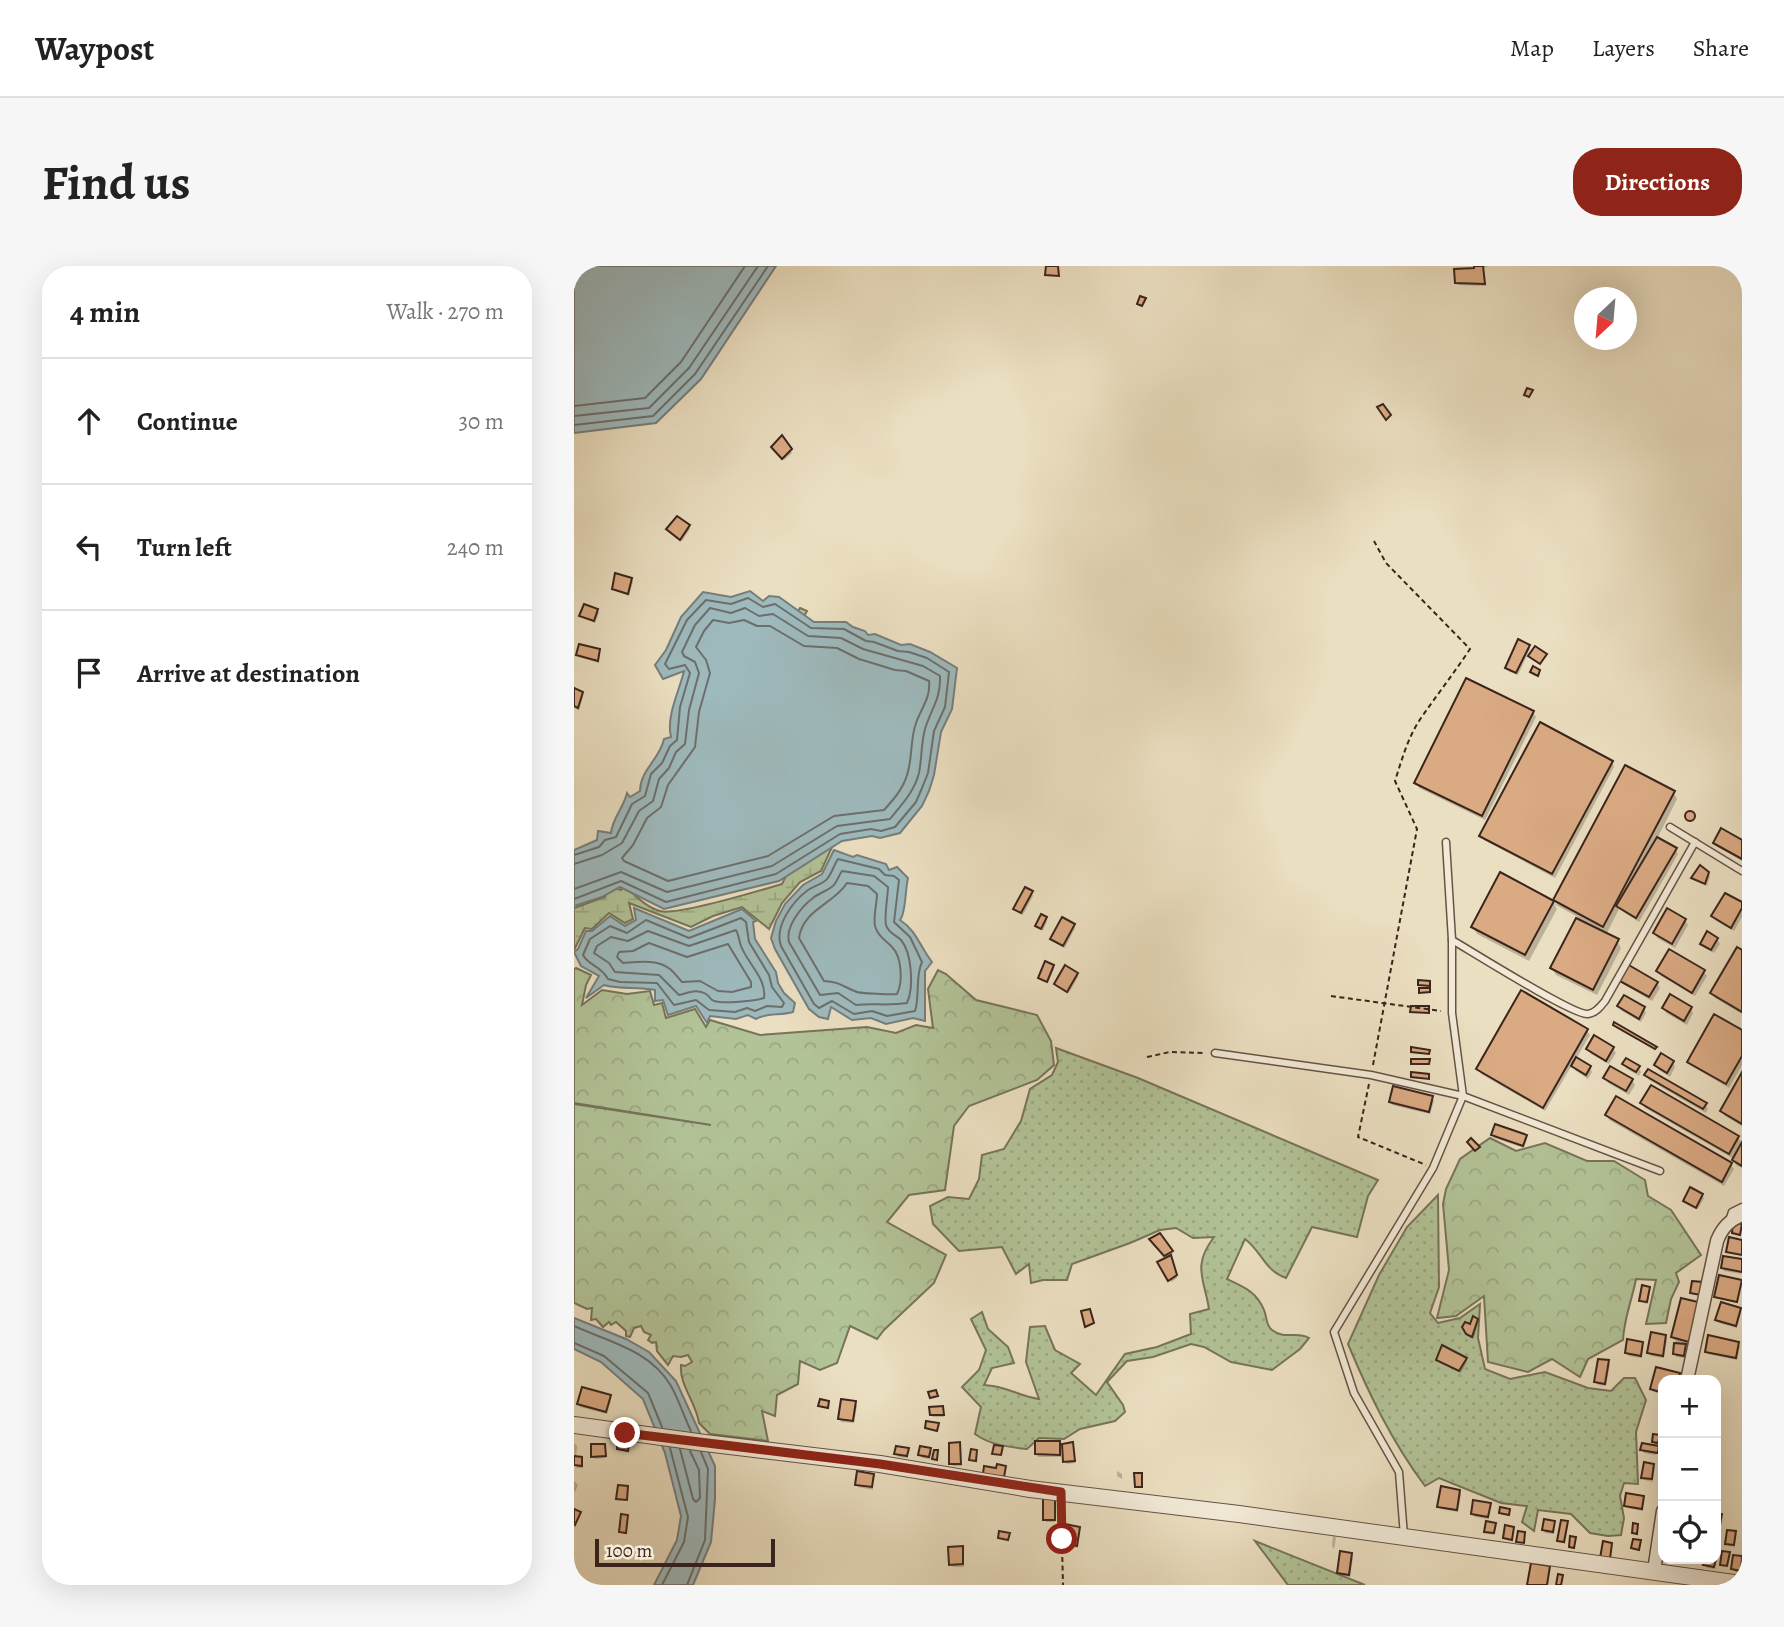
<!DOCTYPE html>
<html lang="en">
<head>
<meta charset="utf-8">
<style>
  body { margin:0; font-family:Alegreya,serif; background:#f6f6f6; color:#222 }
  .controls { position:absolute; right:21px; bottom:21px; display:grid; overflow:hidden; border-radius:14px; box-shadow:0 7px 28px #0002 }
  .controls button { width:63px; height:63px; display:grid; place-items:center; padding:0; border:0; border-bottom:2px solid #e0e0e0; background:#fff; color:#222; font:35px sans-serif }
  .compass { position:absolute; left:1000px; top:21px; width:63px; height:63px; border-radius:50%; background:#fff; box-shadow:0 7px 28px #0002; rotate:206deg }
  .scale { position:absolute; left:21px; bottom:18px; width:180px; box-sizing:border-box; padding-left:7px; border:4px solid #3a241c; border-top:0; font-size:19px; line-height:24px; white-space:nowrap; color:#3a241c; -webkit-text-stroke:5px #f2ead7; paint-order:stroke }
  .stop { position:absolute; width:21px; height:21px; margin:-16px; border:5px solid #8f2418; border-radius:50%; background:#fff }
  .stop.end { background:#8f2418; border-color:#fff; box-shadow:0 2px 7px #0008 }
  .list { margin:0; padding:0; list-style:none }
  h2 { display:flex; justify-content:space-between; align-items:center; height:91px; margin:0; padding:0 28px; font-size:30px }
  h2 small { font-size:23px; font-weight:400; color:#767676 }
  .list li { display:grid; grid-template-columns:46px 1fr auto; gap:21px; align-items:center; box-sizing:border-box; height:126px; padding:0 28px; border-top:2px solid #e0e0e0 }
  .list b { display:block; font-size:26px; white-space:nowrap }
  .list em { font-size:23px; font-style:normal; color:#767676 }
  .icon { flex:none; width:38px; height:38px; fill:none; stroke:currentColor; stroke-width:2; stroke-linecap:round; stroke-linejoin:round }
  .map { position:relative; flex:none; width:1168px; height:1319px; overflow:hidden; border-radius:28px }
  header { display:flex; align-items:center; gap:42px; box-sizing:border-box; height:98px; padding:0 35px; background:#fff; border-bottom:2px solid #e0e0e0 }
  header strong { font-size:33px }
  nav { display:flex; gap:38px; margin-inline-start:auto; font-size:24px }
  .intro { display:flex; align-items:center; justify-content:space-between; box-sizing:border-box; height:168px; padding:0 42px }
  h1 { margin:0; font-size:49px }
  .button { padding:18px 32px; border-radius:28px; background:#8f2418; color:#fff; font-size:24px; font-weight:700 }
  main { display:flex; gap:42px; padding:0 42px }
  aside { flex:1; background:#fff; border-radius:28px; box-shadow:0 7px 28px #0002 }
  .map>svg:first-child { display:block }
</style>
</head>
<body>
<header>
<strong>Waypost</strong>
<nav><a>Map</a><a>Layers</a><a>Share</a></nav>
</header>
<div class="intro"><h1>Find us</h1><a class="button">Directions</a></div>
<main>
<aside>
<h2>4 min<small>Walk · 270 m</small></h2>
<ul class="list">
<li><svg class="icon" aria-label="ahead" viewBox="0 0 24 24"><path d="M12 20V5M6 11l6-6 6 6"/></svg><div><b>Continue</b></div><em>30 m</em></li>
<li><svg class="icon" aria-label="left" viewBox="0 0 24 24"><path d="M17 20v-9H6M10 6l-5 5 5 5"/></svg><div><b>Turn left</b></div><em>240 m</em></li>
<li><svg class="icon" aria-label="arrive" viewBox="0 0 24 24"><path d="M6 21V4h12l-3 4 3 4H6"/></svg><div><b>Arrive at destination</b></div></li>
</ul>
</aside>
<div class="map">
<svg width="1168" height="1319" viewBox="0 0 1168 1319">
  <defs>
    <pattern id="grass-dots" width="8" height="8" patternUnits="userSpaceOnUse" patternTransform="scale(1.75)"><rect width="8" height="8" fill="#b2c397"/><path d="M2 2h.1M6 6h.1" fill="none" stroke="#9aa782" stroke-width="1.8" stroke-linecap="round"/></pattern>
    <pattern id="forest-crowns" width="20" height="18" patternUnits="userSpaceOnUse" patternTransform="scale(1.75)"><rect width="20" height="18" fill="#b2c397"/><path d="M2 6a3 3 0 1 1 6 0M12 15a3 3 0 1 1 6 0" fill="none" stroke="#9aa782"/></pattern>
    <pattern id="wetland-marsh" width="20" height="14" patternUnits="userSpaceOnUse" patternTransform="scale(1.75)"><rect width="20" height="14" fill="#b2c397"/><path d="M1 5h8M5 5V1M11 12h8M15 12V8" fill="none" stroke="#9aa782"/></pattern>
  </defs>
  <rect width="100%" height="100%" fill="#ebdfc1"/>
  <filter id="stains"><feTurbulence type="fractalNoise" baseFrequency=".00286" numOctaves="4"/><feColorMatrix values="0 0 0 0 .2 0 0 0 0 .09 0 0 0 0 .02 0 0 0 .5 -.17"/></filter>
  <radialGradient id="worn" r=".72"><stop offset=".6" stop-color="#630" stop-opacity="0"/><stop offset="1" stop-color="#630" stop-opacity=".3"/></radialGradient>
  <g fill="url(#grass-dots)" stroke="#76745a" stroke-width="2">
    <path d="M482 782 564 812 804 914 794 930 783 971 738 961 712 1012C690 1004 689 987 671 973L653 1013C670 1021 683 1026 690 1044 693 1051 692 1060 698 1064 711 1074 723 1065 735 1072L726 1083 698 1104 657 1096 630 1081 617 1078 579 1091 553 1095 533 1116 549 1139 551 1146 541 1155 506 1163 490 1173 465 1172 453 1183C434 1181 416 1179 401 1168L407 1141 388 1121 405 1104 412 1084 397 1053 408 1046 414 1063 434 1081 440 1097 418 1102 410 1119C433 1120 444 1130 465 1133L452 1096 456 1061 471 1060 481 1084 506 1098 497 1107 522 1129 551 1088 583 1081 617 1068 616 1048 635 1043C630 1012 618 1000 640 971L619 972 602 962 586 964 556 977 498 998 493 1014H469L457 1017 455 998 442 1008 428 981 385 985 359 958 356 940 374 931 395 933 405 913 408 889 430 883 447 855 456 823 478 809 484 796Z"/>
    <path d="M864 929 865 1021 856 1047 864 1057 886 1052 906 1038 904 1072 911 1103 936 1113 971 1106 1014 1122 1037 1125 1050 1112H1061L1072 1134 1062 1166 1064 1218 1050 1217 1046 1230 1050 1252 1047 1269 1034 1270 1016 1267 997 1248 964 1244 960 1265 948 1256 953 1240 927 1237 865 1212 851 1220C818 1176 795 1128 774 1078L805 1009 833 961Z"/>
    <path d="M681 1275 791 1319H714Z"/>
  </g>
  <g fill="url(#forest-crowns)" stroke="#76745a" stroke-width="2">
    <path d="M2 702 17 709 12 719 8 739 28 724 53 728 76 725 80 739 88 737 92 752 121 743 132 761 136 754 186 769 293 761 322 767 342 759 359 762 354 723 364 704 372 708 402 734 463 749 477 775 480 799 463 814 395 840 380 860 371 924 335 929 313 956 372 989 360 1017 310 1064 303 1073 276 1060 263 1097 246 1104 226 1095 224 1118 203 1129 201 1150 188 1145 194 1175 136 1168 125 1157C122 1136 105 1119 107 1099L111 1100 118 1096 114 1089 107 1091 99 1090 94 1099 83 1085 82 1076 78 1077 74 1074 77 1069 70 1066 67 1060 60 1062 56 1071 52 1070V1065L42 1056 37 1059 35 1056 29 1061 22 1053 17 1054 18 1042 13 1043 0 1037V838L137 859 0 837V703Z"/>
    <path d="M916 872 942 885 971 877 1013 895H1040L1071 914 1074 930 1097 944 1127 989 1102 1007 1105 1016 1097 1033 1092 1057 1072 1058 1082 1014 1062 1013C1058 1034 1050 1052 1049 1074L1014 1093 1006 1111 978 1093 954 1106 914 1096 910 1030 882 1050 863 1052 875 1004 869 938 872 923 886 893Z"/>
  </g>
  <path fill="url(#wetland-marsh)" stroke="#76745a" stroke-width="2" d="M226 342 233 345 217 373 55 624C64 632 74 642 86 645 101 650 188 624 208 618L215 604 259 579 247 605 226 616 208 637 195 663 168 641 139 650 117 661 55 637 59 653 51 657 35 647 18 663 11 662 0 684V642L31 631 35 620 47 624Z"/>
  <g fill="#9ebabd" stroke="#767e7d" stroke-width="2">
    <path d="M0 0H202L127 113 82 157 0 167Z"/>
    <path d="M176 325 189 335 195 330 205 331 240 356H272L279 361 291 365 294 369 301 368 327 379 336 378 356 386 383 402 378 443 367 466 360 509 355 525 348 540 326 567 306 572 298 570 268 575 205 615 90 643 46 621 28 631 0 640V584L23 574 24 565 37 567C38 553 50 541 53 527L56 531 66 525C66 504 86 493 90 473L97 471C92 450 105 426 110 405L89 413 81 399 92 384 107 351 129 326 157 331Z"/>
    <path d="M260 584 279 591 283 589 312 598 315 604 323 601 334 612C331 624 332 647 326 654 343 665 346 681 358 696L351 705V755L339 752 312 758 297 752 278 754 257 741 254 753 245 751 235 743 201 683 197 672 202 655 211 638 229 619 248 608Z"/>
    <path d="M60 642 115 665 168 643 182 655 179 656 181 673 202 706 204 717 210 727 221 737 219 746C206 750 194 746 182 753L174 749 162 753 136 750 133 757 122 740 94 749 89 734 81 735V724C64 720 47 724 30 719L12 732 25 710 7 700 0 686 4 683 12 665H18L36 650 51 660 62 654Z"/>
    <path d="M0 1052 52 1073 75 1086 102 1115 141 1200V1233L137 1276 119 1319H80L103 1274 107 1250 91 1187 69 1133 27 1096 0 1083Z"/>
  </g>
  <g fill="#0003">
    <path d="M902 0H914L910 2 912 20 884 19 882 16 902 4Z"/>
    <path d="M208 172 218 187 210 194 200 184Z"/>
    <path d="M114 260 116 263 108 275 94 264Z"/>
    <path d="M57 313 59 316 55 330 42 325 40 322Z"/>
    <path d="M23 345 25 347 21 357 7 350Z"/>
    <path d="M955 380 956 383 944 409 934 405 933 402Z"/>
    <path d="M25 385V397L5 391 4 389Z"/>
    <path d="M0 424 9 431 5 444 0 442Z"/>
    <path d="M959 446 962 451 911 554 845 522 842 517Z"/>
    <path d="M1038 496 1040 501 981 612 910 574 907 570Z"/>
    <path d="M1100 527 1103 533 1083 573 1101 583 1104 588 1065 656 1045 643 1032 669 1043 675 1047 682 1023 729 982 709 978 702 1004 651 980 638 983 643 955 695 903 668 899 661 927 608 984 639 981 634Z"/>
    <path d="M1115 548 1121 551 1118 555 1113 551Z"/>
    <path d="M1168 576V595L1144 581 1141 577Z"/>
    <path d="M1134 607 1136 610 1133 620 1119 613Z"/>
    <path d="M458 627 459 630 449 649 443 646 441 643Z"/>
    <path d="M1168 638V651L1160 665 1142 655 1139 650Z"/>
    <path d="M471 652 473 655 469 665 463 660Z"/>
    <path d="M1111 654 1114 659 1101 682 1083 672 1081 667Z"/>
    <path d="M500 659 501 662 491 682 480 676 478 673Z"/>
    <path d="M1143 673 1146 678 1140 687 1131 682 1128 677Z"/>
    <path d="M1168 686V748L1141 732 1138 727Z"/>
    <path d="M478 700 480 703 474 717 467 715 466 712Z"/>
    <path d="M1084 705 1130 706 1133 710 1121 730 1087 710Z"/>
    <path d="M503 708 504 711 495 727 484 721 482 718Z"/>
    <path d="M1046 714 1083 717 1086 722 1078 735 1049 718Z"/>
    <path d="M1045 740 1070 742 1072 747 1067 756 1048 745Z"/>
    <path d="M1090 742H1117L1119 747 1113 759 1092 747Z"/>
    <path d="M1013 764 1016 769 1002 793 1016 801 1018 806 1014 813 1002 805 998 799 971 845 907 808 904 803Z"/>
    <path d="M1168 766V799L1155 822 1118 800 1115 796Z"/>
    <path d="M1039 782 1042 787 1035 798 1017 788 1014 783Z"/>
    <path d="M1099 796 1101 801 1096 811 1085 804 1082 799Z"/>
    <path d="M1050 798 1064 801 1067 806 1065 810 1053 803Z"/>
    <path d="M1072 809 1131 838 1134 843 1132 847 1075 814Z"/>
    <path d="M1168 810V860L1151 850 1148 845Z"/>
    <path d="M1031 812 1058 814 1061 819 1055 829 1034 817Z"/>
    <path d="M858 832 860 835 856 848 818 839 816 836Z"/>
    <path d="M1042 832 1157 899 1160 903 1150 920 1035 854 1033 849Z"/>
    <path d="M1068 837 1164 871 1168 878V902L1162 899 1160 893 1071 842Z"/>
    <path d="M919 869 952 870 953 873 950 882 920 872Z"/>
    <path d="M1128 929 1130 932 1124 943 1111 935Z"/>
    <path d="M585 969 599 988 596 990 603 1012 597 1016 586 997 593 993 579 976Z"/>
    <path d="M1168 995V1008L1150 1005 1149 1002Z"/>
    <path d="M1075 1022 1074 1038 1069 1037 1067 1034Z"/>
    <path d="M1108 1034 1117 1080 1109 1078 1112 1083 1111 1092 1102 1091 1101 1088 1104 1079 1099 1071Z"/>
    <path d="M1165 1044 1167 1047 1163 1062 1145 1057 1143 1054Z"/>
    <path d="M903 1054 904 1058 900 1073 895 1071 890 1061 897 1060Z"/>
    <path d="M1091 1070 1093 1073 1090 1092 1077 1090 1075 1087Z"/>
    <path d="M1068 1077V1092L1054 1090 1053 1087Z"/>
    <path d="M1164 1078 1166 1080 1163 1094 1134 1088 1133 1086Z"/>
    <path d="M892 1093 893 1096 887 1107 864 1094Z"/>
    <path d="M1034 1096 1036 1099 1032 1120 1024 1119 1022 1116Z"/>
    <path d="M1084 1103 1105 1109 1107 1112 1106 1114H1089V1128L1080 1126 1078 1123Z"/>
    <path d="M36 1131 37 1134 33 1148 6 1141 5 1138Z"/>
    <path d="M1084 1136 1089 1137V1153L1087 1150 1088 1141H1085Z"/>
    <path d="M281 1137 283 1140 280 1157 267 1156 266 1153Z"/>
    <path d="M368 1142 370 1151H359L357 1148Z"/>
    <path d="M1084 1171 1086 1174 1085 1179H1082L1084 1182 1082 1189 1070 1187 1068 1184 1083 1182 1079 1176Z"/>
    <path d="M0 1177 3 1180 2 1192H7L8 1202H3L1 1199Z"/>
    <path d="M485 1177 487 1180 498 1178 501 1197 493 1198 490 1180H487V1191H464L463 1188Z"/>
    <path d="M385 1178 388 1200H379L377 1197Z"/>
    <path d="M30 1180 32 1192 21 1193 19 1190Z"/>
    <path d="M333 1183 334 1192 324 1191 322 1188Z"/>
    <path d="M356 1184 360 1191 363 1186 364 1196 357 1188 356 1193 348 1192 346 1189Z"/>
    <path d="M1079 1199V1216L1071 1214 1069 1211Z"/>
    <path d="M543 1205 548 1208V1213L543 1210Z"/>
    <path d="M299 1210V1224L284 1221 283 1218Z"/>
    <path d="M0 1215 4 1219 1 1226 0 1225Z"/>
    <path d="M885 1225 887 1228 884 1246 867 1243 865 1240Z"/>
    <path d="M1069 1231V1245L1053 1242 1052 1240Z"/>
    <path d="M480 1233 481 1256H472L471 1253Z"/>
    <path d="M916 1239 915 1253 901 1251 899 1248Z"/>
    <path d="M979 1256 980 1268 971 1267 970 1264Z"/>
    <path d="M992 1256 994 1259 991 1278 985 1275Z"/>
    <path d="M921 1258V1269L914 1268 912 1265Z"/>
    <path d="M505 1262 506 1265 504 1282 492 1280 490 1278Z"/>
    <path d="M1161 1267V1281L1155 1280 1153 1277Z"/>
    <path d="M759 1269 762 1272 760 1283 758 1280Z"/>
    <path d="M388 1282 390 1301H379L377 1298Z"/>
    <path d="M1142 1288 1143 1291 1141 1303 1133 1302 1132 1293H1142Z"/>
    <path d="M777 1289 779 1292 776 1311 766 1309 765 1306Z"/>
    <path d="M1161 1291 1168 1292V1307L1161 1306 1159 1303Z"/>
  </g>
  <g fill="none" stroke-linecap="round" stroke-linejoin="round">
    <g stroke="#6c6f6c" stroke-width="2">
      <path d="M0 140 71 132 107 96 171 0"/>
      <path d="M0 150 75 142 115 102 184 0"/>
      <path d="M0 159 79 150 121 108 194 0"/>
      <path d="M139 354 155 357 170 354 183 360H196L230 380 263 382 285 393 321 404 332 405 355 415C357 431 347 443 342 457 337 471 338 487 335 501 332 519 322 531 310 544L260 550 194 590 94 615 50 595 48 592 59 579 73 552 87 541 94 519 121 481 125 446 136 407 132 394 122 381 130 365Z"/>
      <path d="M0 589 25 581 31 574 42 571 58 538 71 530 77 508 88 497 96 480 103 474 106 441 116 407 111 399 95 403 91 398 113 354 132 334 157 338 174 332 189 341 201 338 237 362 270 363 292 375 300 376 324 385 335 386 353 392 375 406 371 441 360 465 354 507 348 522 342 536 321 561 307 565 297 563 266 568 202 608 92 636 47 615 0 633"/>
      <path d="M264 593 305 603 311 609 320 610 325 614 320 656 336 671 348 696C341 710 346 730 341 745L313 750 298 745 280 748 258 735 245 742 240 738 207 680C200 660 219 635 234 624 240 620 249 618 253 613 258 607 260 599 264 593Z"/>
      <path d="M0 598 28 589 48 577 65 545 79 535 85 513 95 502 102 486 111 478 115 444 125 407 121 396 110 390 108 386 121 359 136 342 157 347 171 342 185 350 199 348 234 370 267 372 289 383 349 400 366 410C367 433 357 443 351 463 347 477 348 492 345 507 340 526 328 538 316 553L263 560 198 600 93 626 47 606 0 623"/>
      <path d="M268 605 300 610 314 621C314 629 310 652 312 659 314 667 322 669 327 674 338 687 340 722 333 737 315 740 299 737 282 739L264 727 246 729 215 676C211 661 227 641 239 632 245 627 253 625 259 620 263 616 265 609 268 605Z"/>
      <path d="M273 617 294 620 303 628C303 638 299 650 301 660 304 671 312 674 318 681 328 691 329 716 323 728 319 729 285 727 283 726 269 721 267 716 250 715L225 672C229 643 260 638 273 617Z"/>
      <path d="M167 652 172 656 175 676 195 709 198 721 210 737 208 741 193 740 181 745 173 742 161 746 135 744 122 734 100 739 83 717 46 716 34 713C26 699 15 700 9 689L16 673 36 660 53 667 72 654 115 672Z"/>
      <path d="M162 664C165 669 165 675 167 680 174 698 193 713 190 732 181 735 150 738 140 735 135 733 137 731 132 728 123 722 114 727 105 729L85 709 41 706 35 697 20 687 23 680 37 671 54 675 74 665 115 680Z"/>
      <path d="M75 677 113 691 154 678 177 716V721L158 726 144 725 126 715 108 716C104 712 101 707 96 703 83 693 64 696 49 697L43 691 45 686 59 685Z"/>
      <path d="M0 1060C35 1076 76 1084 97 1120 105 1134 110 1151 117 1165"/>
      <path d="M0 1077 30 1090 74 1127 88 1161"/>
      <path d="M106 1183 119 1233 122 1236 126 1232 125 1204 116 1185"/>
      <path d="M88 1319 110 1276 114 1251 96 1182"/>
      <path d="M113 1319 131 1274 134 1203 127 1186"/>
    </g>
  </g>
  <g fill="#daaa83" stroke="#3a241c" stroke-width="2">
    <path d="M472 0H484L485 10 471 9Z"/>
    <path d="M900 0H909L911 18 881 17 880 3 900 2Z"/>
    <path d="M566 30 572 32 568 40 563 38Z"/>
    <path d="M953 122 959 124 955 131 950 129Z"/>
    <path d="M809 138 817 149 812 154 803 141Z"/>
    <path d="M208 169 218 183 208 193 197 181Z"/>
    <path d="M103 250 116 259 106 274 92 263Z"/>
    <path d="M41 307 58 312 54 328 38 323Z"/>
    <path d="M10 338 24 343 20 355 5 350Z"/>
    <path d="M944 373 956 379 942 407 931 402Z"/>
    <path d="M5 378 26 383 24 395 2 389Z"/>
    <path d="M961 380 973 388 966 398 954 390Z"/>
    <path d="M959 400 966 404 964 410 956 406Z"/>
    <path d="M892 412 960 445 908 550 840 517Z"/>
    <path d="M0 422 9 426 4 442 0 440Z"/>
    <path d="M966 456 1039 495 978 608 905 570Z"/>
    <path d="M1051 499 1101 525 1029 661 979 634Z"/>
    <circle cx="1116" cy="550" r="5"/>
    <path d="M1147 562 1168 574V593L1139 577Z"/>
    <path d="M1083 571 1103 582 1062 652 1042 640Z"/>
    <path d="M1126 599 1135 606 1131 618 1117 612Z"/>
    <path d="M926 606 980 635 951 689 897 661Z"/>
    <path d="M451 621 459 625 447 647 439 643Z"/>
    <path d="M1151 627 1168 636V642L1157 662 1137 650Z"/>
    <path d="M1093 642 1112 653 1098 678 1079 667Z"/>
    <path d="M467 648 473 651 467 663 461 660Z"/>
    <path d="M488 651 501 658 489 680 476 673Z"/>
    <path d="M1002 652 1045 673 1019 724 976 702Z"/>
    <path d="M1133 665 1144 672 1137 684 1126 678Z"/>
    <path d="M1163 681 1168 684V746L1136 727Z"/>
    <path d="M1095 683 1131 704 1118 727 1082 705Z"/>
    <path d="M471 695 480 699 473 716 464 712Z"/>
    <path d="M1053 698 1084 716 1075 731 1044 714Z"/>
    <path d="M491 699 504 707 493 726 480 718Z"/>
    <path d="M844 714 856 715V720L844 719Z"/>
    <path d="M845 722H856V726L845 727Z"/>
    <path d="M947 724 1014 763 969 842 902 803Z"/>
    <path d="M1096 728 1118 741 1110 755 1088 742Z"/>
    <path d="M1050 729 1071 741 1065 753 1043 740Z"/>
    <path d="M837 740H855V747L836 746Z"/>
    <path d="M1140 748 1168 764V790L1152 818 1113 796Z"/>
    <path d="M1040 756 1083 781 1081 783 1039 759Z"/>
    <path d="M1020 769 1040 781 1032 795 1012 783Z"/>
    <path d="M837 781 856 784 855 788 837 786Z"/>
    <path d="M1087 787 1100 795 1093 807 1080 799Z"/>
    <path d="M1002 791 1017 800 1012 809 997 800Z"/>
    <path d="M1052 792 1066 800 1062 806 1048 798Z"/>
    <path d="M837 793H856L855 798H837Z"/>
    <path d="M1036 800 1059 813 1052 825 1029 812Z"/>
    <path d="M1074 803 1133 837 1129 843 1070 809Z"/>
    <path d="M837 806 855 808V813L837 811Z"/>
    <path d="M1168 806V858L1146 845Z"/>
    <path d="M1077 819 1165 870 1155 888 1066 837Z"/>
    <path d="M819 820 859 830 855 846 815 836Z"/>
    <path d="M1042 830 1158 897 1148 916 1031 849Z"/>
    <path d="M921 858 953 869 949 880 917 869Z"/>
    <path d="M897 872 906 881 901 885 893 876Z"/>
    <path d="M1168 876V900L1158 894Z"/>
    <path d="M1116 921 1129 928 1122 942 1109 935Z"/>
    <path d="M1159 956 1168 958 1166 969 1158 967Z"/>
    <path d="M586 967 599 985 590 990 575 973Z"/>
    <path d="M1155 971 1168 974V989L1152 986Z"/>
    <path d="M597 989 603 1009 594 1015 583 996Z"/>
    <path d="M1149 990 1168 993V1006L1147 1002Z"/>
    <path d="M1145 1009 1168 1014 1163 1036 1140 1031Z"/>
    <path d="M1118 1015 1129 1016 1127 1029 1116 1027Z"/>
    <path d="M1068 1019 1076 1021 1073 1036 1065 1035Z"/>
    <path d="M1107 1032 1124 1036 1115 1076 1097 1071Z"/>
    <path d="M1147 1036 1167 1042 1162 1060 1141 1054Z"/>
    <path d="M516 1043 520 1057 511 1061 507 1045Z"/>
    <path d="M899 1050 904 1053 898 1071 892 1068 888 1061 891 1056 896 1058Z"/>
    <path d="M1077 1066 1092 1069 1089 1090 1073 1087Z"/>
    <path d="M1134 1069 1165 1076 1162 1092 1131 1086Z"/>
    <path d="M1053 1073 1069 1076 1067 1090 1051 1087Z"/>
    <path d="M1100 1077 1112 1078 1110 1090 1099 1088Z"/>
    <path d="M868 1079 893 1092 885 1105 862 1094Z"/>
    <path d="M1024 1093 1035 1094 1031 1118 1020 1116Z"/>
    <path d="M1082 1101 1106 1107 1105 1114H1089V1127L1076 1123Z"/>
    <path d="M8 1121 37 1129 32 1146 3 1138Z"/>
    <path d="M362 1124 364 1130 356 1132 354 1126Z"/>
    <path d="M246 1133 255 1135 254 1142 244 1140Z"/>
    <path d="M267 1133 282 1135 279 1155 264 1153Z"/>
    <path d="M369 1140 370 1149H356L355 1141Z"/>
    <path d="M352 1155 365 1157 363 1165 351 1162Z"/>
    <path d="M1079 1168 1086 1169 1084 1177 1078 1176Z"/>
    <path d="M44 1170 56 1171 54 1185 43 1183Z"/>
    <path d="M461 1175H486V1189L461 1188Z"/>
    <path d="M386 1176 387 1198H375V1177Z"/>
    <path d="M499 1176 501 1195 489 1196 488 1178Z"/>
    <path d="M1068 1177 1085 1180 1084 1187 1066 1184Z"/>
    <path d="M17 1178H31L32 1190 17 1191Z"/>
    <path d="M420 1179 429 1180 427 1189 418 1188Z"/>
    <path d="M322 1180 335 1182 333 1190 320 1188Z"/>
    <path d="M346 1180 357 1182 355 1191 344 1189Z"/>
    <path d="M397 1183 403 1184 402 1195 395 1194Z"/>
    <path d="M360 1184H364L363 1194 358 1193Z"/>
    <path d="M0 1190 8 1191V1200L0 1199Z"/>
    <path d="M1070 1196 1080 1198 1078 1213 1067 1212Z"/>
    <path d="M423 1198 432 1200 430 1211 409 1208 410 1200 422 1202Z"/>
    <path d="M283 1205 300 1208 298 1221 281 1219Z"/>
    <path d="M560 1207H568V1221H561Z"/>
    <path d="M44 1219 54 1220 53 1234 42 1233Z"/>
    <path d="M867 1220 886 1224 883 1244 863 1241Z"/>
    <path d="M1052 1227 1070 1230 1068 1243 1050 1240Z"/>
    <rect x="469" y="1231" width="12" height="23"/>
    <path d="M899 1234 917 1237 914 1251 897 1248Z"/>
    <path d="M926 1241 936 1243 935 1249 925 1247Z"/>
    <path d="M0 1243 7 1246 1 1259 0 1258Z"/>
    <path d="M1142 1247 1148 1248 1145 1264 1142 1263Z"/>
    <path d="M47 1248 54 1249 52 1267 45 1266Z"/>
    <path d="M970 1253 981 1255 979 1266 968 1264Z"/>
    <path d="M987 1254 994 1255 990 1276 983 1275Z"/>
    <path d="M912 1255 922 1257 920 1267 910 1266Z"/>
    <path d="M1059 1257 1064 1258 1063 1268 1058 1267Z"/>
    <path d="M491 1258 506 1261 503 1280 488 1278Z"/>
    <path d="M931 1259 940 1261 938 1274 929 1272Z"/>
    <path d="M1153 1264 1162 1265 1160 1279 1151 1278Z"/>
    <path d="M425 1265 436 1267 434 1274 424 1272Z"/>
    <path d="M944 1265 951 1266 950 1277 942 1276Z"/>
    <path d="M996 1270 1002 1271 1000 1282 995 1281Z"/>
    <path d="M1059 1273 1067 1274 1065 1284 1057 1282Z"/>
    <path d="M1029 1275 1038 1277 1036 1293 1026 1292Z"/>
    <path d="M389 1280V1298L375 1299 374 1281Z"/>
    <path d="M766 1285 778 1287 775 1309 763 1307Z"/>
    <path d="M1148 1285 1156 1286 1153 1300 1146 1299Z"/>
    <path d="M1159 1289 1168 1290 1167 1305 1157 1303Z"/>
    <path d="M1130 1293H1142L1140 1301 1129 1299Z"/>
    <path d="M957 1297 976 1300 973 1319H953Z"/>
    <path d="M984 1308 989 1309 987 1319H982Z"/>
  </g>
  <g fill="none" stroke-linecap="round" stroke-linejoin="round">
    <defs>
      <g id="service">
        <path d="M1096 561 1168 605"/>
        <path d="M878 674C897 685 1000 750 1014 748 1022 747 1027 740 1031 735L1121 576"/>
        <path d="M641 787 797 809 889 830 1086 905"/>
        <path d="M1155 955 1158 946 1168 941"/>
        <path d="M830 1270 825 1206 780 1127 760 1066 859 902 889 830 878 747V674L872 576"/>
      </g>
      <g id="minor">
        <path d="M1113 1114 1143 975C1148 962 1155 954 1168 949"/>
        <path d="M1080 1305 1089 1245"/>
      </g>
      <path id="tertiary" d="M0 1159 131 1177 306 1198 456 1223 665 1248 1168 1318"/>
    </defs>
    <use href="#service" stroke="#665345" stroke-width="9"/>
    <use href="#minor" stroke="#665345" stroke-width="15"/>
    <use href="#tertiary" stroke="#665345" stroke-width="18"/>
    <g stroke="#3a241c" stroke-width="2" stroke-dasharray="5 3.5" stroke-linecap="butt">
      <path d="M757 730 867 745"/>
      <path d="M573 791 596 786 631 787"/>
      <path d="M799 799 843 563 821 515C828 493 834 471 847 452 863 429 880 407 896 383L812 297 800 275"/>
      <path d="M795 818 784 871 852 899"/>
      <path d="M487 1240 489 1319"/>
    </g>
    <use href="#service" stroke="#f2ead7" stroke-width="6"/>
    <use href="#minor" stroke="#f2ead7" stroke-width="12"/>
    <use href="#tertiary" stroke="#f2ead7" stroke-width="16"/>
  </g>
  <g fill="none" stroke-linecap="round" stroke-linejoin="round">
    <path stroke="#8f2418" stroke-width="9" d="M51 1167 306 1198 487 1226 488 1273"/>
  </g>
  <rect width="100%" height="100%" filter="url(#stains)"/>
  <rect width="100%" height="100%" fill="url(#worn)"/>
</svg>
<div class="controls">
<button>+</button>
<button>−</button>
<button><svg class="icon" aria-label="locate" viewBox="0 0 24 24"><circle cx="12" cy="12" r="6"/><path d="M12 2v4M12 18v4M2 12h4M18 12h4"/></svg></button>
</div>
<svg class="compass" viewBox="-18 -18 36 36"><path d="M0-13l5 13h-10z" fill="#e53935"/><path d="M0 13l5-13h-10z" fill="#767676"/></svg>
<div class="scale">100 m</div>
<div class="stop" style="left:488px;top:1273px"></div>
<div class="stop end" style="left:51px;top:1167px"></div>
</div>
</main>
</body>
</html>
